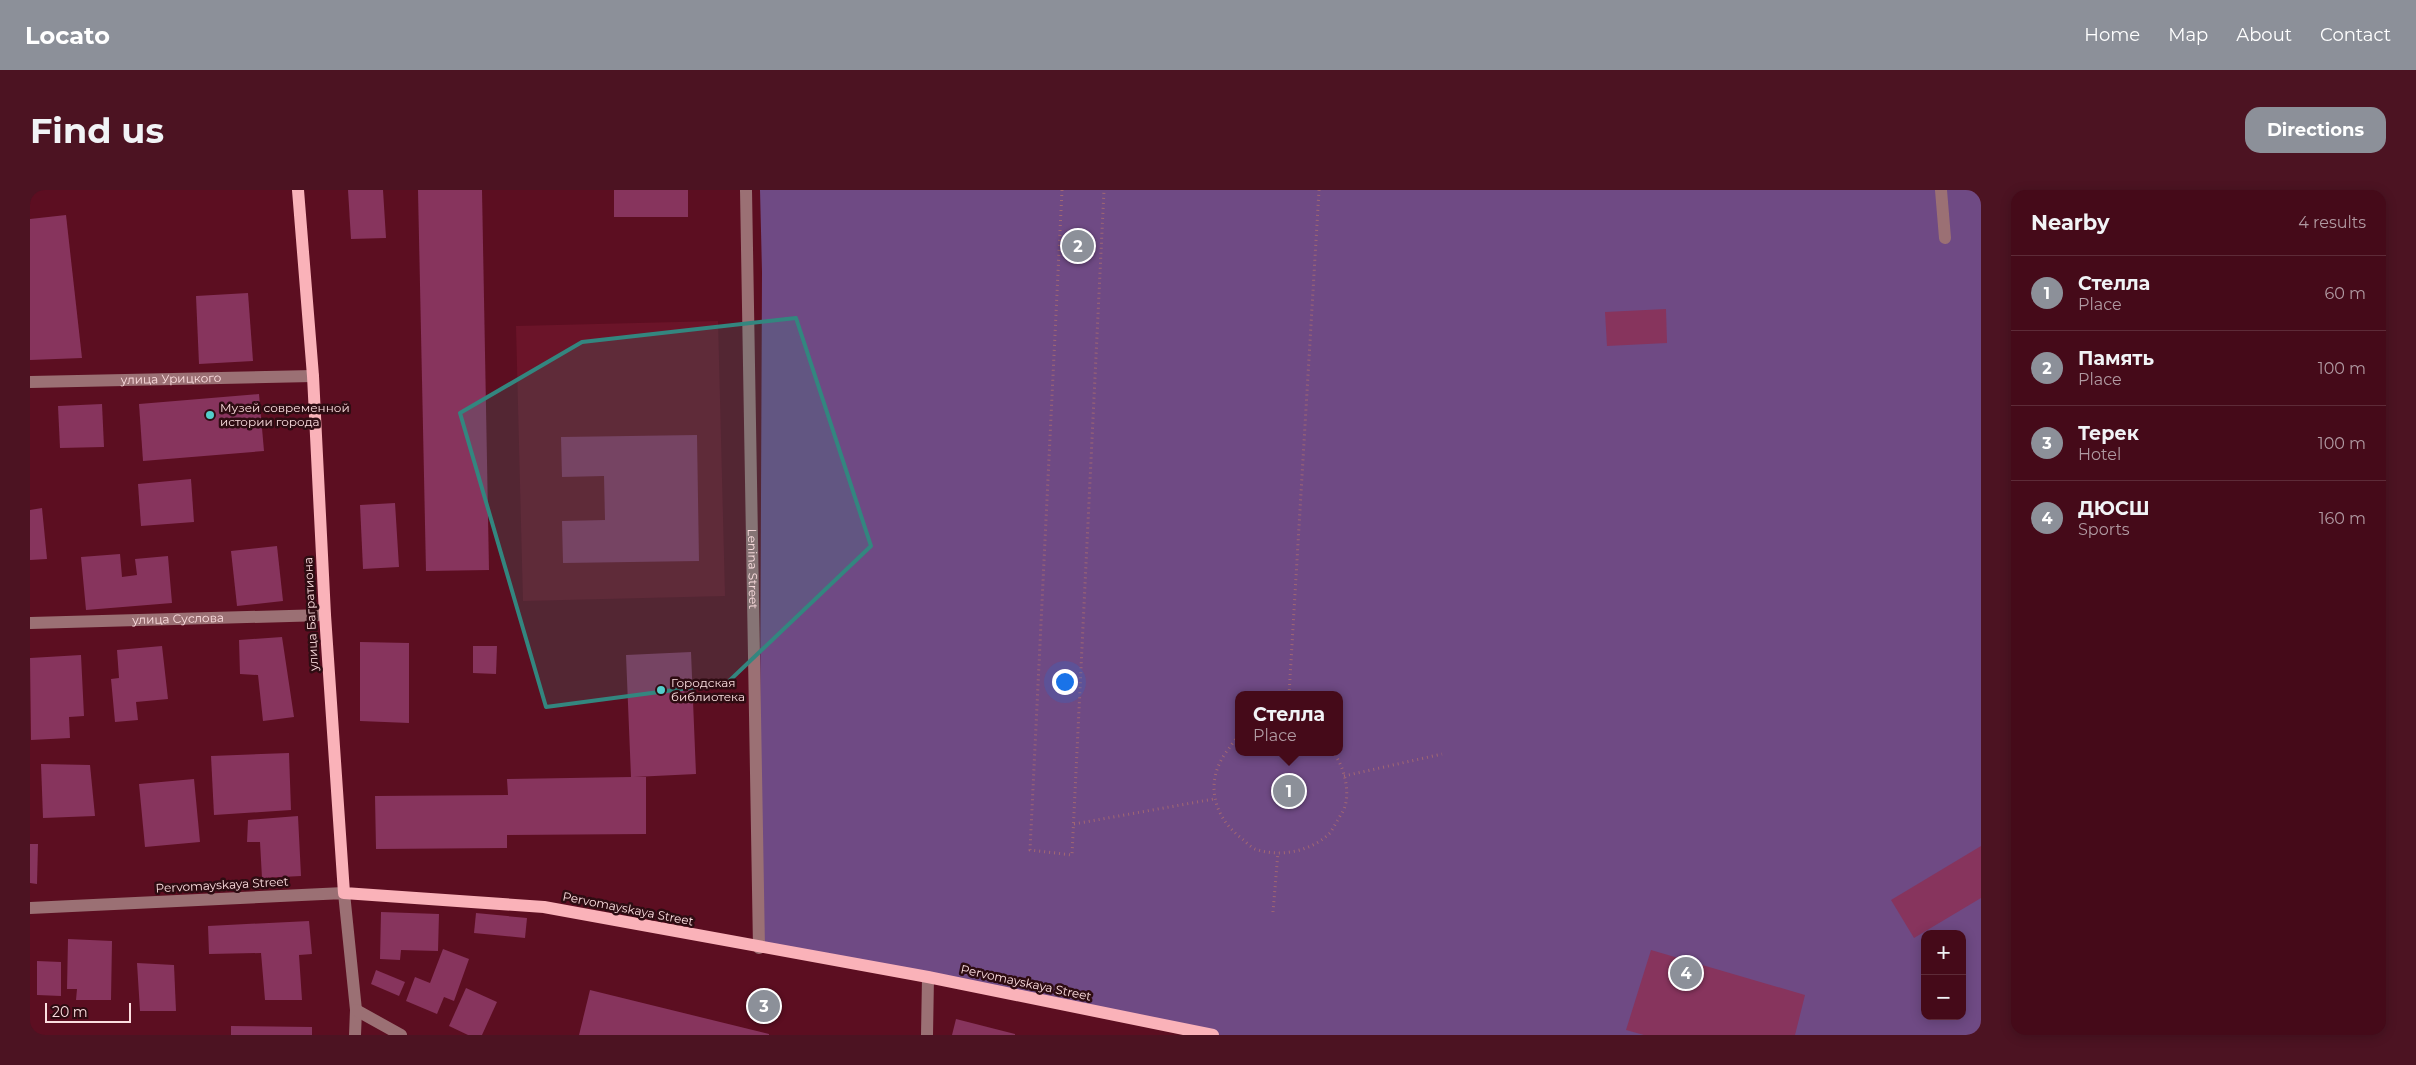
<!DOCTYPE html>
<html lang="en">
<head>
<meta charset="utf-8">
<style>
  body { margin:0; font-family:Montserrat,sans-serif; background:#4c1322; color:#f1f3f6 }
  .controls { position:absolute; right:15px; bottom:15px; display:grid; overflow:hidden; border-radius:10px; box-shadow:0 2px 12px #0003 }
  .controls button { width:45px; height:45px; display:grid; place-items:center; padding:0; border:0; border-bottom:1px solid #5d2b38; background:#450a19; color:#f1f3f6; font:25px sans-serif }
  .scale { position:absolute; left:15px; bottom:12px; width:86px; box-sizing:border-box; padding-left:5px; border:2px solid #fcdee0; border-top:0; font-size:14px; line-height:18px; white-space:nowrap; color:#fcdee0; -webkit-text-stroke:4px #2e0c12; paint-order:stroke }
  .you { position:absolute; left:1034px; top:491px; width:18px; height:18px; margin:-12px; border:4px solid #fff; border-radius:50%; background:#1a73e8; box-shadow:0 0 0 8px #1a73e833 }
  .badge { display:grid; place-items:center; width:32px; height:32px; border-radius:50%; background:#8c9099; color:#fff; font-size:16px; font-weight:700 }
  .pin { position:absolute; translate:-50% -50%; border:2px solid #fff; box-shadow:0 1px 5px #0006 }
  .popup { position:absolute; left:1205px; top:501px; width:108px; height:65px; box-sizing:border-box; display:grid; place-content:center; border-radius:10px; background:#450a19; filter:drop-shadow(0 1px 4px #0005); font-size:16px; white-space:nowrap; color:#b09aa2 }
  .popup b { font-size:19px; color:#f1f3f6 }
  .popup::after { content:''; position:absolute; left:50%; top:100%; margin-left:-10px; border:10px solid transparent; border-top-color:#450a19 }
  .list { margin:0; padding:0; list-style:none }
  h2 { display:flex; justify-content:space-between; align-items:center; height:65px; margin:0; padding:0 20px; font-size:21px }
  h2 small { font-size:16px; font-weight:400; color:#b09aa2 }
  .list li { display:grid; grid-template-columns:32px 1fr auto; gap:15px; align-items:center; box-sizing:border-box; height:75px; padding:0 20px; border-top:1px solid #5d2b38 }
  .list b { display:block; font-size:19px; white-space:nowrap }
  .list p { margin:0; font-size:16px; white-space:nowrap; color:#b09aa2 }
  .list em { font-size:16px; font-style:normal; color:#b09aa2 }
  .map { position:relative; flex:none; width:1951px; height:845px; overflow:hidden; border-radius:15px }
  header { display:flex; align-items:center; gap:30px; box-sizing:border-box; height:70px; padding:0 25px; background:#8c9099; color:#fff }
  header strong { font-size:24px }
  nav { display:flex; gap:28px; margin-inline-start:auto; font-size:18px }
  .intro { display:flex; align-items:center; justify-content:space-between; box-sizing:border-box; height:120px; padding:0 30px }
  h1 { margin:0; font-size:35px }
  .button { padding:12px 22px; border-radius:15px; background:#8c9099; color:#fff; font-size:18px; font-weight:700 }
  main { display:flex; gap:30px; padding:0 30px }
  aside { flex:1; background:#450a19; border-radius:15px; box-shadow:0 2px 12px #0003 }
  .map>svg:first-child { display:block }
</style>
</head>
<body>
<header>
<strong>Locato</strong>
<nav><a>Home</a><a>Map</a><a>About</a><a>Contact</a></nav>
</header>
<div class="intro"><h1>Find us</h1><a class="button">Directions</a></div>
<main>
<div class="map">
<svg width="1951" height="845" viewBox="0 0 1951 845">
  <rect width="100%" height="100%" fill="#5c0e21"/>
  <path fill="#6b1429" d="M688 131 695 406 493 411 486 136Z"/>
  <path fill="#6f4a84" fill-rule="evenodd" d="M730 0H1951V845H1172L729 758 732 82ZM1209 505H1309V562H1209ZM1895 744H1932V826H1895Z"/>
  <g fill="#87345d">
    <path d="M318 0H353L356 48 321 49Z"/>
    <path d="M388 0H452L459 380 396 381Z"/>
    <rect x="584" y="0" width="74" height="27"/>
    <path d="M36 25 52 168 0 170V29Z"/>
    <path d="M218 103 223 171 169 174 166 106Z"/>
    <path d="M1636 119 1637 153 1577 156 1575 122Z"/>
    <path d="M229 204 234 261 113 271 109 214Z"/>
    <path d="M72 214 74 257 30 258 28 216Z"/>
    <path d="M667 245 669 371 533 373 532 331 575 330 574 286 532 287 531 247Z"/>
    <path d="M161 289 164 332 111 336 108 294Z"/>
    <path d="M365 313 369 377 333 379 330 315Z"/>
    <path d="M12 318 17 369 0 370V320Z"/>
    <path d="M247 356 253 411 207 416 201 361Z"/>
    <path d="M90 364 92 387 107 385 105 369 138 366 142 413 56 420 51 367Z"/>
    <path d="M252 447 264 527 233 531 228 485 210 484 209 450Z"/>
    <path d="M330 452 379 453V533L330 531Z"/>
    <path d="M132 456 138 509 106 512 108 530 85 532 81 489 89 488 87 460Z"/>
    <path d="M443 456H467L466 484 443 483Z"/>
    <path d="M661 462 666 584 604 587H616V644L477 645V658L346 659 345 606 478 605 477 589 601 587 596 465Z"/>
    <path d="M51 465 54 526 39 527 40 548 1 550 0 468Z"/>
    <path d="M259 563 261 620 184 625 181 566Z"/>
    <path d="M11 574 60 575 65 626 13 628Z"/>
    <path d="M164 589 170 652 115 657 109 594Z"/>
    <path d="M268 626 271 686 232 688 230 652H217L218 630Z"/>
    <path d="M0 654H8L7 694 0 693Z"/>
    <path d="M1951 656V708L1884 748 1861 710Z"/>
    <path d="M351 722 409 724 408 761 371 760 370 770 350 769Z"/>
    <path d="M446 723 497 728 495 748 444 743Z"/>
    <path d="M279 731 282 764 269 765 272 810H235L231 763 179 764 178 736Z"/>
    <path d="M38 749 82 751 81 810H46L47 799H37Z"/>
    <path d="M413 759 439 769 424 811 414 807 407 824 376 811 385 787 400 793Z"/>
    <path d="M1621 760 1775 805 1765 845H1614L1596 840Z"/>
    <path d="M7 771 31 772V806L7 805Z"/>
    <path d="M107 773 144 775 146 821H110Z"/>
    <path d="M346 780 375 792 369 806 341 794Z"/>
    <path d="M436 798 467 812 452 845H438L419 836Z"/>
    <path d="M560 800 739 844V845H549Z"/>
    <path d="M926 829 985 844V845H922Z"/>
    <path d="M201 836 282 837V845H201Z"/>
  </g>
  <g fill="none" stroke-linecap="round" stroke-linejoin="round">
    <g stroke="#a16773" stroke-width="3" stroke-dasharray="1 4" stroke-linecap="butt">
      <path d="M1032 0 1000 660 1042 665 1074 0"/>
      <path d="M1259 505 1289 0"/>
      <path d="M1209 546C1204 550 1201 556 1197 561 1175 590 1182 625 1210 647 1215 651 1220 657 1225 659 1250 668 1282 661 1300 643 1304 637 1308 629 1312 623 1322 607 1315 577 1303 562"/>
      <path d="M1314 586 1412 564"/>
      <path d="M1044 634 1184 609"/>
      <path d="M1243 722 1248 662"/>
    </g>
    <g stroke="#9b7074" stroke-width="12">
      <path id="s1" d="M716 0 729 758"/>
      <path d="M1911 0 1915 48"/>
      <path id="s2" d="M0 192 283 186"/>
      <path id="s3" d="M0 433 295 425"/>
      <path d="M0 718 314 703 326 820 325 845"/>
      <path d="M326 820 371 845"/>
      <path d="M897 845 898 787"/>
    </g>
    <path stroke="#fab2b9" stroke-width="12" d="M268 0 283 186 295 425 314 703 514 717 898 787 1183 845"/>
  </g>
  <path fill="#33867f" fill-opacity="0.2" stroke="#33867f" stroke-width="4" stroke-linejoin="round" d="M766 128 841 356 697 493 516 517 430 223 552 152Z"/>
  <g fill="#53cdca" stroke="#2e0c12" stroke-width="2">
    <circle cx="180" cy="225" r="5"/>
    <circle cx="631" cy="500" r="5"/>
  </g>
  <g text-anchor="middle" stroke-width="5" stroke-linejoin="round" paint-order="stroke">
    <g font-size="12" fill="#fcdee0" stroke="#2e0c12">
      <text dy="4" stroke="none"><textPath href="#s2" startOffset="141">улица Урицкого</textPath></text>
      <text dy="4" stroke="none"><textPath href="#s1" startOffset="379">Lenina Street</textPath></text>
      <text transform="translate(281 424) rotate(-93)" y="4">улица Багратиона</text>
      <text dy="4" stroke="none"><textPath href="#s3" startOffset="148">улица Суслова</textPath></text>
      <text transform="translate(192 695) rotate(-3)" y="4">Pervomayskaya Street</text>
      <text transform="translate(598 719) rotate(11)" y="4">Pervomayskaya Street</text>
      <text transform="translate(996 793) rotate(12)" y="4">Pervomayskaya Street</text>
    </g>
    <g font-size="12" fill="#fcdee0" stroke="#2e0c12" text-anchor="start">
      <text x="190" y="222">Музей современной<tspan x="190" dy="14">истории города</tspan></text>
      <text x="641" y="497">Городская<tspan x="641" dy="14">библиотека</tspan></text>
    </g>
  </g>
</svg>
<div class="controls">
<button>+</button>
<button>−</button>
</div>
<div class="scale">20 m</div>
<div class="you"></div>
<div class="pin badge" style="left:1259px;top:601px">1</div>
<div class="popup"><b>Стелла</b>Place</div>
<div class="pin badge" style="left:1048px;top:56px">2</div>
<div class="pin badge" style="left:734px;top:816px">3</div>
<div class="pin badge" style="left:1656px;top:783px">4</div>
</div>
<aside>
<h2>Nearby<small>4 results</small></h2>
<ul class="list">
<li><span class="badge">1</span><div><b>Стелла</b><p>Place</p></div><em>60 m</em></li>
<li><span class="badge">2</span><div><b>Память</b><p>Place</p></div><em>100 m</em></li>
<li><span class="badge">3</span><div><b>Терек</b><p>Hotel</p></div><em>100 m</em></li>
<li><span class="badge">4</span><div><b>ДЮСШ</b><p>Sports</p></div><em>160 m</em></li>
</ul>
</aside>
</main>
</body>
</html>
